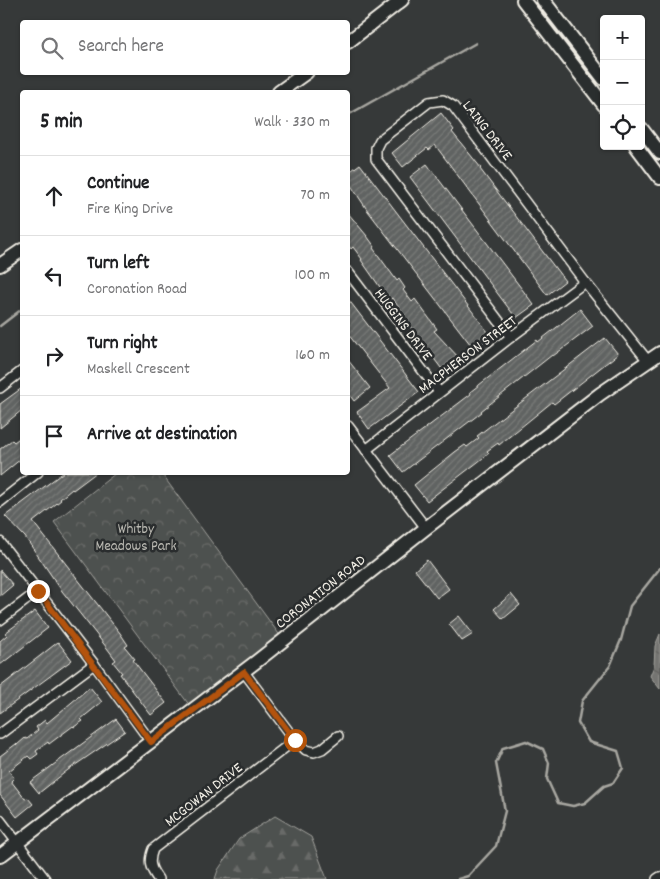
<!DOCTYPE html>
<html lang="en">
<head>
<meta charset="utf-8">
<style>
  body { margin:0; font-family:Dekko,sans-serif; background:#f6f6f6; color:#202124 }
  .controls { position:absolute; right:15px; top:15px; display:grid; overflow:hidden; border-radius:5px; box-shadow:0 1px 4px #0004 }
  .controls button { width:45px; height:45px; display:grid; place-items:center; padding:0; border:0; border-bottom:1px solid #e0e0e0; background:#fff; color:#202124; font:25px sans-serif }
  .stop { position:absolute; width:15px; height:15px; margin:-11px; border:4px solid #b45309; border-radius:50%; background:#fff }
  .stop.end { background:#b45309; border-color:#fff; box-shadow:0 1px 5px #0008 }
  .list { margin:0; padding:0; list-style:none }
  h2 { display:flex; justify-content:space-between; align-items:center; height:65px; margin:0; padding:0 20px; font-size:21px }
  h2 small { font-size:16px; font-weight:400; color:#757577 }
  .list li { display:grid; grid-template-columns:32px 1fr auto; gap:15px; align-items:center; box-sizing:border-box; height:80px; padding:0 20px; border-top:1px solid #e0e0e0 }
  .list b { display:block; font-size:19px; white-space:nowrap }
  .list p { margin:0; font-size:16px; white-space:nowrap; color:#757577 }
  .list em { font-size:16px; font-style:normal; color:#757577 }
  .icon { flex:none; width:28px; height:28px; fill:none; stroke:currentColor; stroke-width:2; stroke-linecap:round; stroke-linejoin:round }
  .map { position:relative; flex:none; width:660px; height:879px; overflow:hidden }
  .search { position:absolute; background:#fff; box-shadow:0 1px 4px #0004; left:20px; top:20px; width:330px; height:55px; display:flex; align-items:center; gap:12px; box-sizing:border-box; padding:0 18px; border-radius:5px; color:#757577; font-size:19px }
  .panel { position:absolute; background:#fff; box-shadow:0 1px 4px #0004; left:20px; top:90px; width:330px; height:385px; border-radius:5px }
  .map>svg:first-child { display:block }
</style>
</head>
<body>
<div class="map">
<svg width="660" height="879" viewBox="0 0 660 879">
  <defs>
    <pattern id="forest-firs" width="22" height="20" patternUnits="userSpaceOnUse" patternTransform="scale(1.25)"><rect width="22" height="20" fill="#4e514f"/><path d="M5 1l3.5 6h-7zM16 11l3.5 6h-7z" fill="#686a68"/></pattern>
    <pattern id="park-crowns" width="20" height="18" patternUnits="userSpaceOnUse" patternTransform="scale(1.25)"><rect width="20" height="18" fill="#4e514f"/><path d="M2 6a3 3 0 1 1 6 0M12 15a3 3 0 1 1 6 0" fill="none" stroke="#686a68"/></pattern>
    <pattern id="water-ripples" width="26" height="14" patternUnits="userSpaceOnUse" patternTransform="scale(1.25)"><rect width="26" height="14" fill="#757572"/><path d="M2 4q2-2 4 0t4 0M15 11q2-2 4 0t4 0" fill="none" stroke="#5f5e5c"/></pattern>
    <pattern id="building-hatch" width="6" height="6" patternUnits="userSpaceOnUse" patternTransform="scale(1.25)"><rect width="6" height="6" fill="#616362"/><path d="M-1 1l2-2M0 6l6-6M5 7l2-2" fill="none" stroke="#787a78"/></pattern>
  </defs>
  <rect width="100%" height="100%" fill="#363939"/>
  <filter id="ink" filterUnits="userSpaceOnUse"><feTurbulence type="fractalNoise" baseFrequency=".02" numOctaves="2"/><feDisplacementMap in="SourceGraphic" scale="10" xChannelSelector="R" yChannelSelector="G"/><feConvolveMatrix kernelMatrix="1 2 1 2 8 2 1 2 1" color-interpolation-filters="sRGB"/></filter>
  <g filter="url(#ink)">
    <path fill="url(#forest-firs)" stroke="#a1a19c" d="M275 816 311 837 327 879H215L218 870 239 839Z"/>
    <path fill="url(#park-crowns)" stroke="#a1a19c" d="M116 473H161L284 641 193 710 54 522Z"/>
    <path fill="url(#water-ripples)" stroke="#a8a7a1" d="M660 634V689L650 676 654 666 655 646Z"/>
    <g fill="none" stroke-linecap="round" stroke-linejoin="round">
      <g stroke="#a8a7a1" stroke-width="2.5">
        <path d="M348 115 476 43"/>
        <path d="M0 326 22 309"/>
        <path d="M458 879 468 876 496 846 505 811 496 763 503 748 526 741 543 749 549 763 547 779 558 803 573 806 585 803 604 786 613 783 623 768 618 751 589 742 578 723 582 701 610 666 621 640 630 606 660 568"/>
      </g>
    </g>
    <g fill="url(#building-hatch)" stroke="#f4f1e8">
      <path d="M441 113 454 130 452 132 481 168 480 169 565 281 547 295 435 145 429 150 427 148 403 167 392 153Z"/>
      <path d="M360 164 491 336 474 349 368 211 348 181V173Z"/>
      <path d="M427 164 534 305 516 318 410 177Z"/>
      <path d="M348 213 367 236 375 247 373 248 397 281 399 279 405 288 403 290 412 302 415 299 437 329 434 331 460 359 444 372 399 312 401 310 392 298 389 300 361 260 362 259 353 247 351 249 348 245Z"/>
      <path d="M348 299 419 392 369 429 357 412 390 388 348 334Z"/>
      <path d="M580 309 593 326 553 356 552 355 533 370 481 411 482 412 403 472 390 455 471 394 470 392 537 340 538 342Z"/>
      <path d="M605 338 618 354 554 404 552 402 499 445 498 443 487 451 489 453 478 462 427 501 414 485 455 452 465 445 467 447 479 438 477 436Z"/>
      <path d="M348 360 370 388 354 401 348 393Z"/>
      <path d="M22 388V410L0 428V404Z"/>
      <path d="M22 436V458L0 476V449L12 440 14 442Z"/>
      <path d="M64 472H97L73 490 72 489 60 499 61 500 33 522 120 633 128 645 125 647 135 659 133 660 166 703 151 715 120 674 122 673 113 662 116 660 107 648 62 591 25 537 5 516Z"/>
      <path d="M427 560 449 589 437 598 415 570Z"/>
      <path d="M0 570 13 585 0 596Z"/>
      <path d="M511 594 520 605 503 619 494 609Z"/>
      <path d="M35 611 48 628 0 665V641L7 635 5 633Z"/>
      <path d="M459 616 473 634 462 641 449 624Z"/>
      <path d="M58 642 72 660 0 713V687Z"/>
      <path d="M90 687 102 702 81 719 83 721 74 727 73 726 49 744 48 742 36 751 38 754 31 759 28 756 9 771 14 778 11 781 25 799 28 798 33 804 17 817 0 795V756L16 744 17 745 25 738 27 739 38 730 36 727 45 720 47 723Z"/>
      <path d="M116 719 125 731 68 770 39 793 30 782Z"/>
    </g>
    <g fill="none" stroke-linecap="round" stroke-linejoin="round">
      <defs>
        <g id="street">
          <path d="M348 272 439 392"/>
          <path d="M511 337 376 159V148L380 140 429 102 443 100 453 106 585 282 648 361"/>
          <path d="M0 388 22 371"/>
          <path d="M348 426 426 528"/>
          <path d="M366 450 511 337 585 282"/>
          <path d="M0 502 38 472"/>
          <path d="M0 542 94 664 151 742"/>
          <path d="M0 620 38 591"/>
          <path d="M244 672 295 740 306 750 314 752 322 749 338 736"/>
          <path d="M0 734 94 664"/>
          <path d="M0 820 45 879"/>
          <path d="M158 879C150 868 148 862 153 849L295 740"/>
          <path d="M657 879 660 877"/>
        </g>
        <g id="secondary">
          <path d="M523 0 604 105"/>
          <path d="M543 0 604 79"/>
          <path d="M348 42 402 0"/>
          <path d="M279 92 307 72"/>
          <path d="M641 128 660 153"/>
          <path d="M636 146 660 178"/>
          <path d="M0 265 22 250"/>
          <path d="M0 856 257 661 426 528 600 394 660 353"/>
        </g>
      </defs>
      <use href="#street" stroke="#f4f1e8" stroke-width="12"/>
      <use href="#secondary" stroke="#f4f1e8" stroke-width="16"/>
      <use href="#street" stroke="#2a2d2e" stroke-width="9"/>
      <use href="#secondary" stroke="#2a2d2e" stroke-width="12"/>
    </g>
  </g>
  <g fill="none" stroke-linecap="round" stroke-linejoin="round" filter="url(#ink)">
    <path stroke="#b45309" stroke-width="6" d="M38 591 151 742 244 672 295 740"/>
  </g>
  <g text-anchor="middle" stroke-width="5" stroke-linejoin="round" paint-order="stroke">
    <g font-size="15" fill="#f4f1e8" stroke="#2a2d2e">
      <text transform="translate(488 130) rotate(52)" y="5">LAING DRIVE</text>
      <text transform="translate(404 324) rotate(53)" y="5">HUGGINS DRIVE</text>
      <text transform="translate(467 354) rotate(-37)" y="5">MACPHERSON STREET</text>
      <text transform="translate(320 591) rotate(-38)" y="5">CORONATION ROAD</text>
      <text transform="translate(203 794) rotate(-38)" y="5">MCGOWAN DRIVE</text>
    </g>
    <g font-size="15" fill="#bab9b2" stroke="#2a2d2e">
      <text x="136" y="533">Whitby<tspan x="136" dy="17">Meadows Park</tspan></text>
    </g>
  </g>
</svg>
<div class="controls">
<button>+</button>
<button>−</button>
<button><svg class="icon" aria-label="locate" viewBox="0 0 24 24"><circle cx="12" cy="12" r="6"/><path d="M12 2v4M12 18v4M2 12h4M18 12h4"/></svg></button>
</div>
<div class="stop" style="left:295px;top:740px"></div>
<div class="stop end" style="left:38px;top:591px"></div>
<div class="search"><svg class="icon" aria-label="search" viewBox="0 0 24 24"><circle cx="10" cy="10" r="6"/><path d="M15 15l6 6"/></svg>Search here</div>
<section class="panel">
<h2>5 min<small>Walk · 330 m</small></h2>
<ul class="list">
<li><svg class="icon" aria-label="ahead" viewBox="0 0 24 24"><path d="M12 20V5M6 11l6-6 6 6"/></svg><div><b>Continue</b><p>Fire King Drive</p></div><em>70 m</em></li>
<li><svg class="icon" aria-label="left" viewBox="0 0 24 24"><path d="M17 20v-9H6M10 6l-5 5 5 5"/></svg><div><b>Turn left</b><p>Coronation Road</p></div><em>100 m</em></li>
<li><svg class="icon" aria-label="right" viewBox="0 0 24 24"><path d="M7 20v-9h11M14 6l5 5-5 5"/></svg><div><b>Turn right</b><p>Maskell Crescent</p></div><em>160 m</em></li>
<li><svg class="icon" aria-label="arrive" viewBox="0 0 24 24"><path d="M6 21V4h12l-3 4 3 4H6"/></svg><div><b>Arrive at destination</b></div></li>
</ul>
</section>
</div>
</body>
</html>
